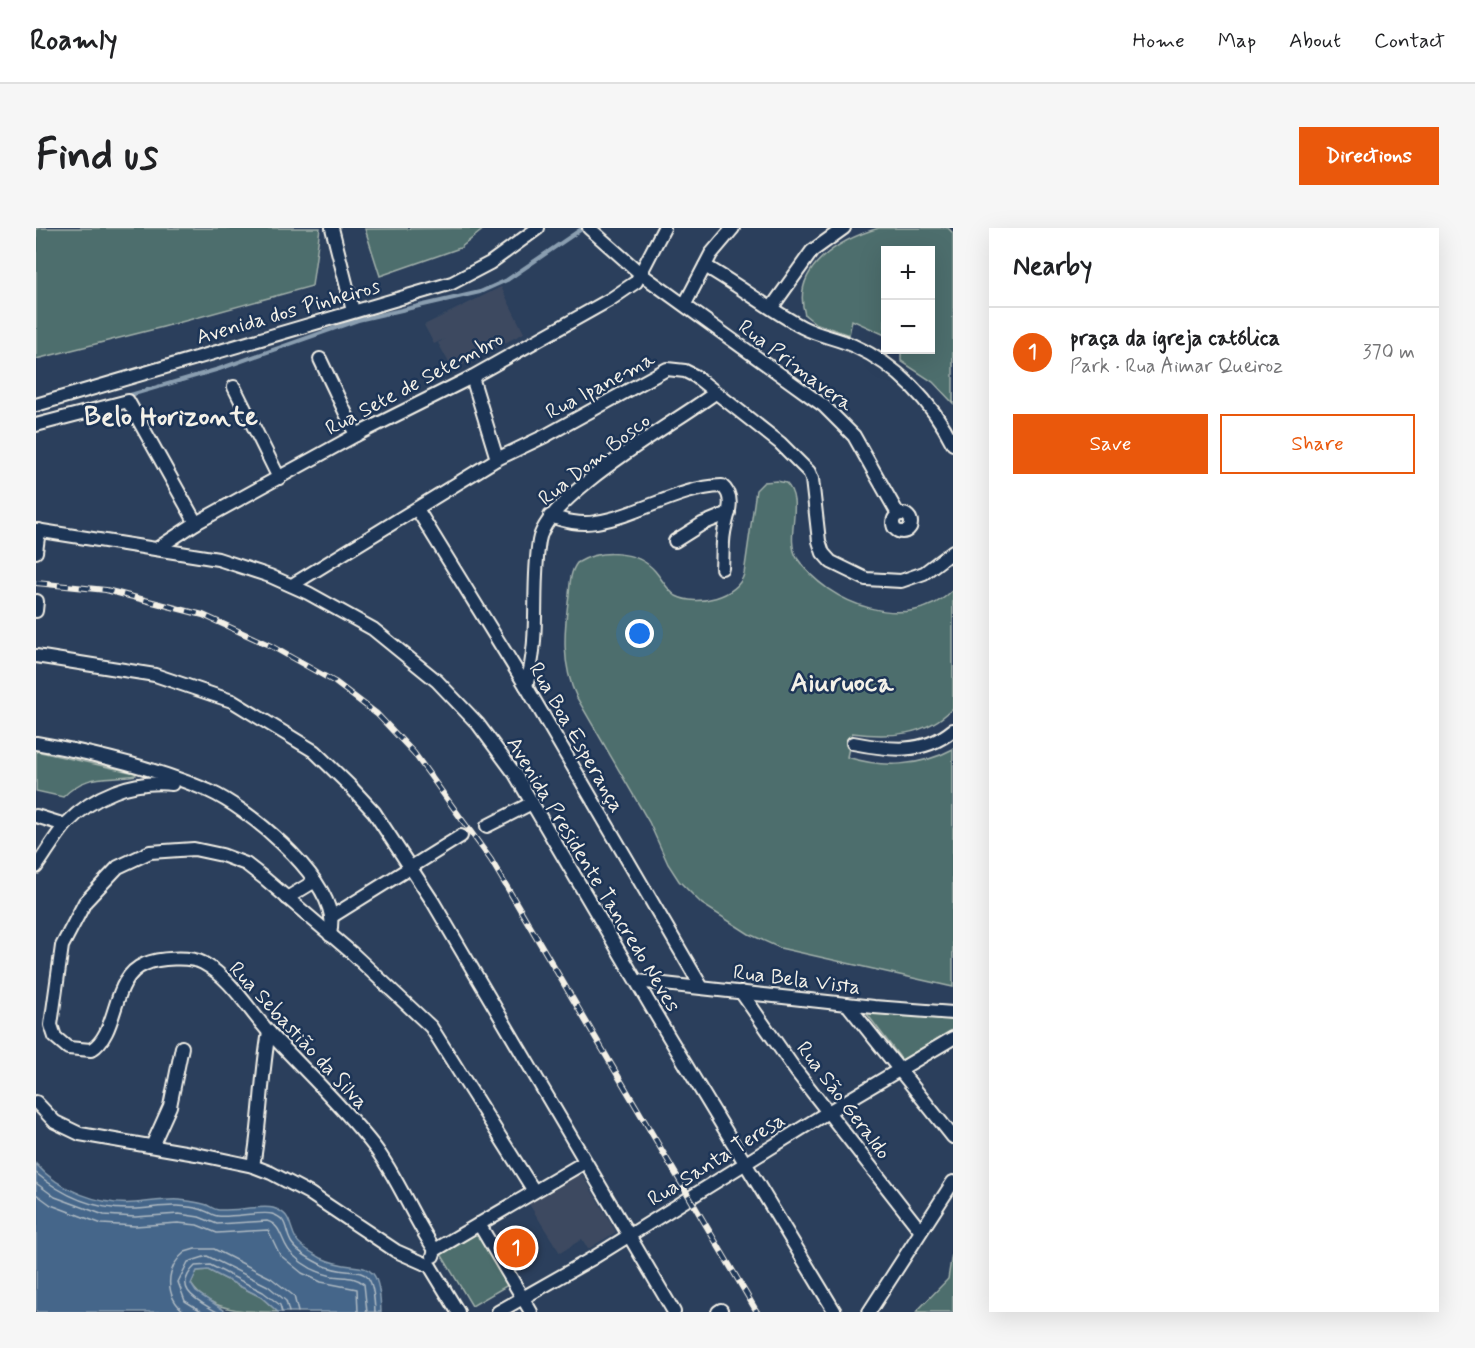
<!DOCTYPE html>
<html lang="en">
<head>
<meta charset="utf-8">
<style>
  body { margin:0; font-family:Mynerve,sans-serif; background:#f6f6f6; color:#202124 }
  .controls { position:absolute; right:18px; top:18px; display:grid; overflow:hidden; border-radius:0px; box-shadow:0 6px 24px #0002 }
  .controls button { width:54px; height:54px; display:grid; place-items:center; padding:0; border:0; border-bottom:2px solid #e0e0e0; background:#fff; color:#202124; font:30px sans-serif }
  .you { position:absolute; left:604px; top:406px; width:21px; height:21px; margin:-15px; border:4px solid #fff; border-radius:50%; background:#1a73e8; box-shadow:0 0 0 9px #1a73e833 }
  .badge { display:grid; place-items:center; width:39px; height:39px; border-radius:50%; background:#ea580c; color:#fff; font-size:20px; font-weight:700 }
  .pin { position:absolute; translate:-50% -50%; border:3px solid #fff; box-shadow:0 2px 6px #0006 }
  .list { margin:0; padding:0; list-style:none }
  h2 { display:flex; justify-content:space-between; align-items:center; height:78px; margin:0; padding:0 24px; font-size:26px }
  h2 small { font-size:20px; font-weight:400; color:#757577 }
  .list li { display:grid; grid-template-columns:39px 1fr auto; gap:18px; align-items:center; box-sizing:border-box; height:90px; padding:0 24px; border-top:2px solid #e0e0e0 }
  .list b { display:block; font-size:22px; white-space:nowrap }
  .list p { margin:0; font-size:20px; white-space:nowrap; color:#757577 }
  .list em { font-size:20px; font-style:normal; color:#757577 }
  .actions { display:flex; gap:12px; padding:18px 24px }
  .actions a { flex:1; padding:14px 0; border:2px solid #ea580c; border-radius:0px; text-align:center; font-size:21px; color:#ea580c }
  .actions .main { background:#ea580c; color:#fff }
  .map { position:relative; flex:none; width:917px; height:1084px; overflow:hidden; border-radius:0px }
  header { display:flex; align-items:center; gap:36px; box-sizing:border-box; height:84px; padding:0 30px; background:#fff; border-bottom:2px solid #e0e0e0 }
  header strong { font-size:28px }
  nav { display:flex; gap:33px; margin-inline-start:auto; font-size:21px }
  .intro { display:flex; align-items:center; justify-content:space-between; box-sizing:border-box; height:144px; padding:0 36px }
  h1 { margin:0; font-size:42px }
  .button { padding:15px 27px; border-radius:0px; background:#ea580c; color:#fff; font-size:21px; font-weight:700 }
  main { display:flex; gap:36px; padding:0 36px }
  aside { flex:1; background:#fff; border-radius:0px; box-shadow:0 6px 24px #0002 }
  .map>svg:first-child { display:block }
</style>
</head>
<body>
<header>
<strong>Roamly</strong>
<nav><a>Home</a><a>Map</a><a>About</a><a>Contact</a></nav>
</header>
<div class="intro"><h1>Find us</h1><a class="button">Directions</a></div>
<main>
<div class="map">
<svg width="917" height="1084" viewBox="0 0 917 1084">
  <rect width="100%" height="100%" fill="#2b3f5c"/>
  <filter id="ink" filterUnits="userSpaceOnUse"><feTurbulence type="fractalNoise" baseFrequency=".0167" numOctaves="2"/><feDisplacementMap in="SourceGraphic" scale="12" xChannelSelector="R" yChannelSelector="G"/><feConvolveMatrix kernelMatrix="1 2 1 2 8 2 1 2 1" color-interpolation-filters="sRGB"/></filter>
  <g filter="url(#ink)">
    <g fill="#3c4a61">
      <path d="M465 59 488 105 417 142 402 115 408 111 398 116 388 97Z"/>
      <path d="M545 944 580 1004 552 1021 546 1011 524 1025 493 976Z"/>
    </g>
    <g fill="#4e6e6d" stroke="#a1b0aa" stroke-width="1.5">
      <path d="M0 0H284L276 58 127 99 0 131Z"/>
      <path d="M449 0 424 20 344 48 329 1Z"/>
      <path d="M843 0H912L917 5V175L897 154 865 133V122H894V22H850L849 107 816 92 813 107 779 95 769 87C754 39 805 11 843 0Z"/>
      <path d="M741 253 750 255C769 273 748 309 761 330 792 377 873 406 917 362V480C890 508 853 510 816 505L811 529C846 540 884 539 917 521V759L744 720 713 706 666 676 643 653 632 636 613 594 541 470C525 437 528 402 533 367 534 356 534 344 541 335 564 321 601 322 619 343 626 351 631 362 640 368 661 379 702 369 708 346L720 262 728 254Z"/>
      <path d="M0 523 99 545 100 547C70 552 52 544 27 569L0 563Z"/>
      <path d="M828 782 917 788V802L866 832Z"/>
      <path d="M482 1004 495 1026 479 1036 466 1013Z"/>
      <path d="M441 1005 472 1057 436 1078 405 1026Z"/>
      <path d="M917 1019V1084H880L912 1051Z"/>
      <path d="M172 1042 225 1069 242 1084C211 1084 173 1084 155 1056L161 1043Z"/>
    </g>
    <path fill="#44668a" stroke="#8a9eb0" stroke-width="1.5" d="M0 936C23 962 64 978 99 975 114 974 128 971 144 972 153 973 163 974 171 977 175 979 179 982 183 982 197 983 227 977 237 980 256 986 252 996 260 1011 265 1020 277 1025 285 1030 325 1049 343 1021 345 1084H242L225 1069 172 1042 161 1043 155 1056 160 1064 191 1084H0Z"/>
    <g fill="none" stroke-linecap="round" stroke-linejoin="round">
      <g stroke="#aeb9c2" stroke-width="1.5">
        <path d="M0 945C27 968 60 982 96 981 112 981 126 977 142 978 151 979 161 979 169 983 173 984 177 988 182 988 194 990 226 983 236 986 253 991 248 1002 255 1014 261 1024 274 1031 284 1036 321 1054 337 1026 339 1084"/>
        <path d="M0 955 19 969 68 987 99 989 143 986 163 989 181 996 231 993C248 998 244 1017 258 1028 268 1038 283 1045 296 1048 308 1050 319 1048 328 1056L331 1084"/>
        <path d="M0 966 15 977 66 996 99 998 142 995 161 997 181 1005 232 1002 244 1027 266 1045 285 1054 321 1061 322 1084"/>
        <path d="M149 1084C128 1068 129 1040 149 1024L159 1021H178L235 1050 258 1068 262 1084"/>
        <path d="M167 1084 149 1073 142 1054 152 1034 171 1028 232 1058 250 1073 253 1084"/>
        <path d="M181 1084C163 1073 135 1062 159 1038L174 1037 227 1064 244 1077 246 1084"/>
      </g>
      <g stroke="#8a9eb0" stroke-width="4">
        <path d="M91 168 183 141 322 92 444 64 471 52 547 0"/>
        <path d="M0 191 11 188"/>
      </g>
      <defs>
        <g id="minor">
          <path d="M296 0 317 83"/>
          <path d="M553 0 605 46 788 178 818 208 862 286"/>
          <path d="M669 38C702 57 733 81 766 99 783 108 801 110 818 118 861 137 896 174 917 216"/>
          <path d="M649 76 675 26 697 0"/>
          <path d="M736 79 776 23 808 0"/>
          <path d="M284 131 320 207"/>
          <path d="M436 149 461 231"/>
          <path d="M198 159 243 250"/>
          <path d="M0 177 416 55 454 35 502 0"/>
          <path d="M0 197 92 173 160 295"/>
          <path d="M381 281 490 458 665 758"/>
          <circle cx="866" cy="295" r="9"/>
          <path d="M514 288C529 293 544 297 560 294 602 288 643 259 686 258 701 270 690 290 688 305 686 316 687 328 686 340"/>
          <path d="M0 302 182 331 234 348 272 365 337 401 401 453 442 496 479 546 633 809 799 1084"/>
          <path d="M639 313 666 296 693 285"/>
          <path d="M122 320 160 295 320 207 436 149 575 71 600 54 628 0"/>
          <path d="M0 324 3 302"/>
          <path d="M256 357 461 231 509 208 631 141 649 143 659 148 744 215 773 244 776 251 783 313 787 325 795 334 830 351 865 353 888 345 917 323"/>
          <path d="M0 383 1 373"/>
          <path d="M0 428 119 447 196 473 278 523 313 557 338 584 397 674 638 1084"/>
          <path d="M490 458C505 408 495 363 503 313 511 266 639 195 679 165"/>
          <path d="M0 515C57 525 119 540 173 563 213 581 287 643 295 688 296 694 295 701 294 707"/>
          <path d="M817 515C853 522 887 527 917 502"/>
          <path d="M0 588 29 597"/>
          <path d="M451 598 496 575"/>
          <path d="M0 639C10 625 19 609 30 596 58 567 96 552 136 556"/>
          <path d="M251 670 279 653"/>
          <path d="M295 689 425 608"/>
          <path d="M601 753 838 779 917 785"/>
          <path d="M705 764 760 843 884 1002"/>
          <path d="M811 776 917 909"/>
          <path d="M0 874 19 894 44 906 160 926 217 938 235 945 273 965 360 1023 394 1038 422 1084"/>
          <path d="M116 918 134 878 146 819"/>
          <path d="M217 938C225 893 225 848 233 804"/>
          <path d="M443 996 495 1084"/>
          <path d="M399 1022C376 989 362 949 337 917 305 876 267 841 232 803 212 781 195 750 167 735 154 728 122 730 109 736 74 750 84 804 55 822L32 820 19 809 15 797 26 718 49 674 82 639 114 624 158 621 186 627 210 636 228 650 316 725 395 799 498 963"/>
          <path d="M397 1028 399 1022 549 934"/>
          <path d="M462 1084 557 1030 792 884 917 810"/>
          <path d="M682 1084 685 1082"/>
          <path d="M833 1084 917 954"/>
        </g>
      </defs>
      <use href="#minor" stroke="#f4f1e8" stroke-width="16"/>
      <use href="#minor" stroke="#1d3557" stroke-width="12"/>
      <defs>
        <path id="rail" d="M0 355 70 362 167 387 235 418 299 454 341 486 378 525 455 632 721 1084"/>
      </defs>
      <use href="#rail" stroke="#f4f1e8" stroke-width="6"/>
      <use href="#rail" stroke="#1d3557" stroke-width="4" stroke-dasharray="11" stroke-linecap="butt"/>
    </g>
  </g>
  <g text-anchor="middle" stroke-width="5" stroke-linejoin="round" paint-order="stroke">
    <g font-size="21" fill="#f4f1e8" stroke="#1d3557">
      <text transform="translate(252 83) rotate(-16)" y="7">Avenida dos Pinheiros</text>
      <text transform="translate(760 137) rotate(37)" y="7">Rua Primavera</text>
      <text transform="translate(378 155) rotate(-28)" y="7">Rua Sete de Setembro</text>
      <text transform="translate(564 157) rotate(-28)" y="7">Rua Ipanema</text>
      <text transform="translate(558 231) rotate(-38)" y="7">Rua Dom Bosco</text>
      <text transform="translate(541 509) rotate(60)" y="7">Rua Boa Esperança</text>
      <text transform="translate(558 646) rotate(59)" y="7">Avenida Presidente Tancredo Neves</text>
      <text transform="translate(761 751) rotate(7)" y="7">Rua Bela Vista</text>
      <text transform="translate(263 807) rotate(47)" y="7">Rua Sebastião da Silva</text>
      <text transform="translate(808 872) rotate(53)" y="7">Rua São Geraldo</text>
      <text transform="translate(680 931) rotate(-32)" y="7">Rua Santa Teresa</text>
    </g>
    <g font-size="27" font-weight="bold" fill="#f4f1e8" stroke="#1d3557">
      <text x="135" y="197">Belo Horizonte</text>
      <text x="806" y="463">Aiuruoca</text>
    </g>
  </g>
</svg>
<div class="controls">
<button>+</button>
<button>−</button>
</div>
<div class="you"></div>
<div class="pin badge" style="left:480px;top:1020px">1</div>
</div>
<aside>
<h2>Nearby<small></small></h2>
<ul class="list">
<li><span class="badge">1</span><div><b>praça da igreja católica</b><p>Park · Rua Aimar Queiroz</p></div><em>370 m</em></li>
</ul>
<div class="actions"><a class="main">Save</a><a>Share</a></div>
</aside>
</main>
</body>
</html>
